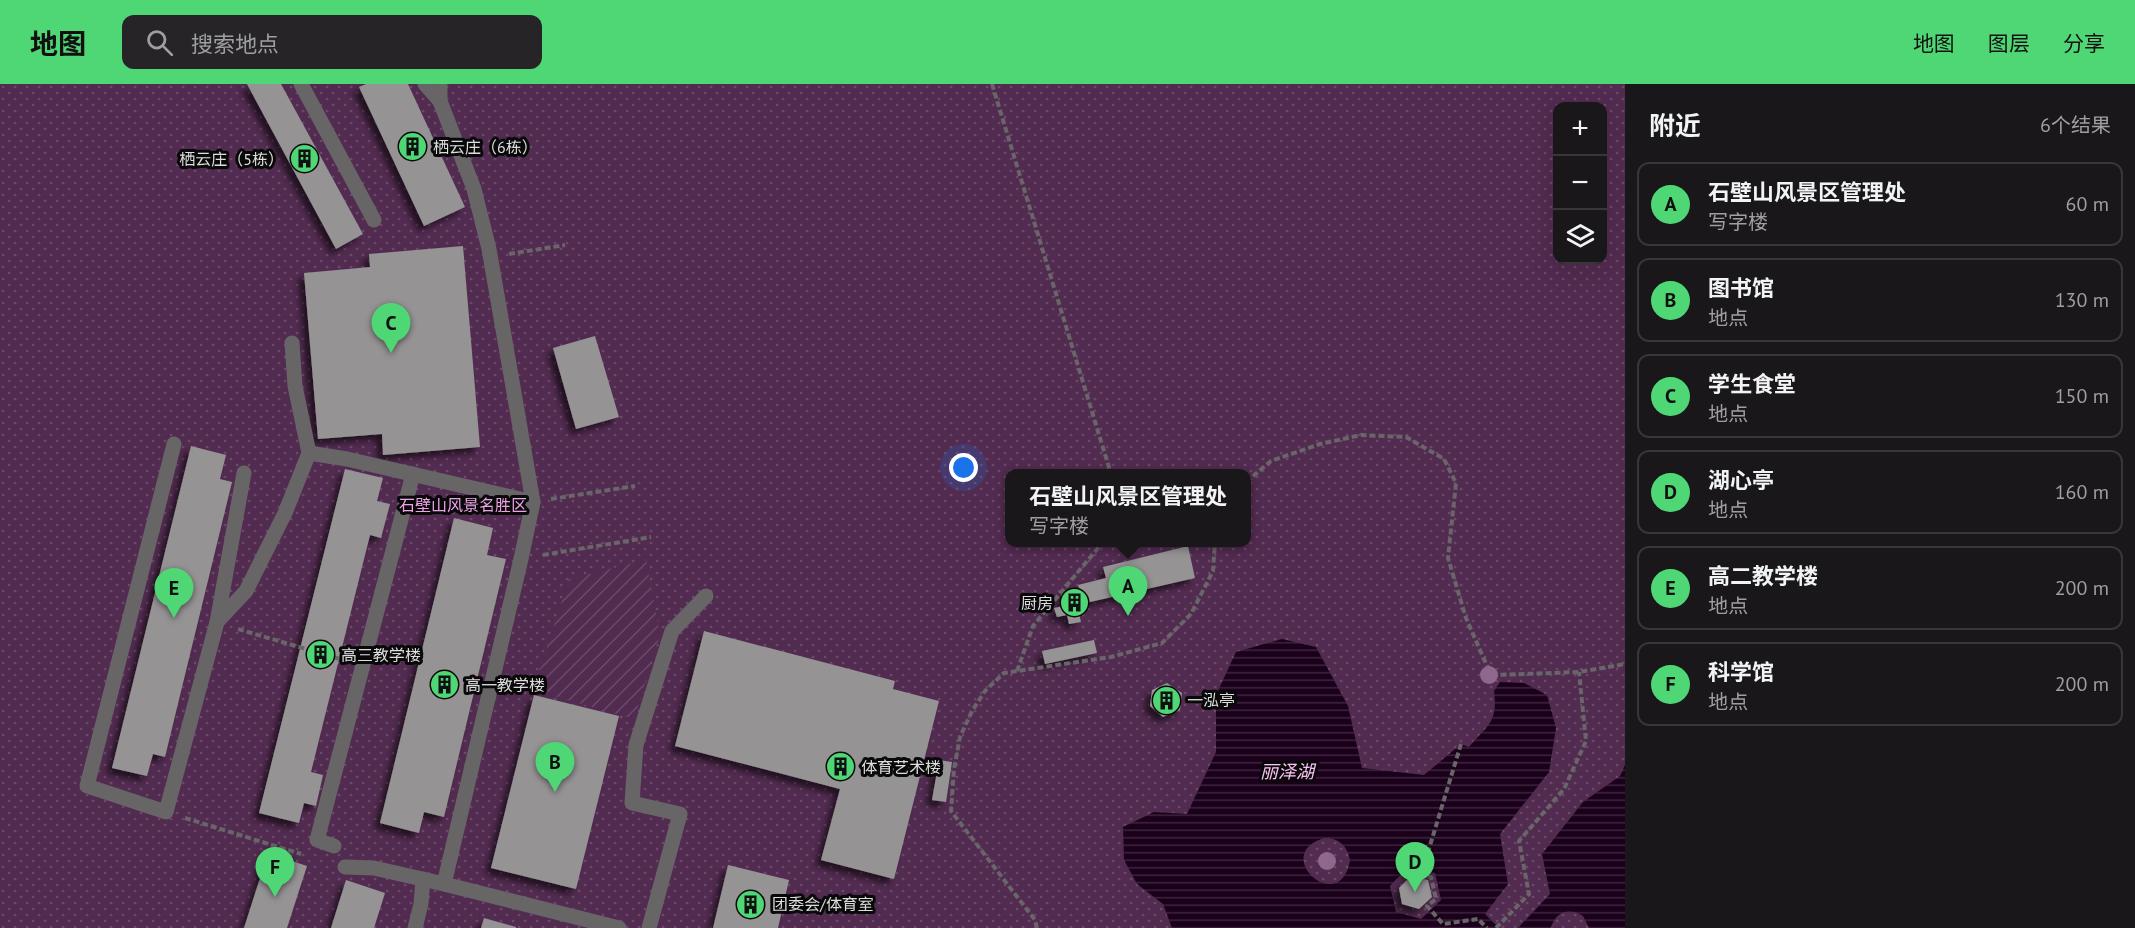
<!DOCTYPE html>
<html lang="zh">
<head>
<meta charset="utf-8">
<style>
  body { margin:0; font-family:"PT Sans","Noto Sans SC",sans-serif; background:#262426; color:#f1f3f6 }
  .controls { position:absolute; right:18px; top:18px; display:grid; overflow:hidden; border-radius:12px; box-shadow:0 6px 24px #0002 }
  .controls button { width:54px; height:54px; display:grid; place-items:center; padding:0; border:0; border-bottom:2px solid #373638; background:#191719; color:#f1f3f6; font:30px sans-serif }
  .you { position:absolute; left:964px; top:384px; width:21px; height:21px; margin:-15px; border:4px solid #fff; border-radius:50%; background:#1a73e8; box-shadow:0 0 0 9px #1a73e833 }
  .badge { display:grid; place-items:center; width:39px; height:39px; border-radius:50%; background:#4fd675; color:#111; font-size:20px; font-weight:700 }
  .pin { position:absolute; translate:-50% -50px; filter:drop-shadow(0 2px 3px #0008) }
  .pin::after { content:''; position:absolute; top:32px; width:21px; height:18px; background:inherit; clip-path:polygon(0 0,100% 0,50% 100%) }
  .popup { position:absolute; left:1005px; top:385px; width:246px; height:78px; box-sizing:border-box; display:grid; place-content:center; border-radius:12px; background:#191719; filter:drop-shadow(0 2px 4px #0005); font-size:20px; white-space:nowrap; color:#9f9fa2 }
  .popup b { font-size:22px; color:#f1f3f6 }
  .popup::after { content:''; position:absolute; left:50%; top:100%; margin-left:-12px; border:12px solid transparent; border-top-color:#191719 }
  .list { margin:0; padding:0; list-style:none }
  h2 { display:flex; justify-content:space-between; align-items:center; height:78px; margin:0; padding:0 24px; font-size:26px }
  h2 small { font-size:20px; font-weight:400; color:#9f9fa2 }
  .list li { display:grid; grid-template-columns:39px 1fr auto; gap:18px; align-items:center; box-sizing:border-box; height:84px; margin:0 12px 12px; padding:0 12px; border:2px solid #373638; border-radius:12px }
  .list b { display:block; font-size:22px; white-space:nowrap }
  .list p { margin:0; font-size:20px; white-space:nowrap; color:#9f9fa2 }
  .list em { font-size:20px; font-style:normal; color:#9f9fa2 }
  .icon { flex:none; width:33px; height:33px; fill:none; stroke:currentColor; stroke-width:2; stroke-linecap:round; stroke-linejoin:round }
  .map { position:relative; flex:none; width:1625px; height:844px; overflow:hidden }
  header { display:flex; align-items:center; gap:36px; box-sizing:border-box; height:84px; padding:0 30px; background:#4fd675; color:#111 }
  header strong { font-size:28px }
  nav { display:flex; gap:33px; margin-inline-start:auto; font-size:21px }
  .search { width:420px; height:54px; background:#262426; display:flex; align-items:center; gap:15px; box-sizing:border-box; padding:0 21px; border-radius:12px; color:#9f9fa2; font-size:22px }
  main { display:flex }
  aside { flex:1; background:#191719 }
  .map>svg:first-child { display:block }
</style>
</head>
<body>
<header>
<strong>地图</strong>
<div class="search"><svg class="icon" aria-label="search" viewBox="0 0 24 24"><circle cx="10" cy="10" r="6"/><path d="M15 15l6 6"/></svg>搜索地点</div>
<nav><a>地图</a><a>图层</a><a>分享</a></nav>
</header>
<main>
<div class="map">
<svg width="1625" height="844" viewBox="0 0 1625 844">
  <defs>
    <pattern id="park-dots" width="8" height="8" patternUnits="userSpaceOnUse" patternTransform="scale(1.5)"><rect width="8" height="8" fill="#522b50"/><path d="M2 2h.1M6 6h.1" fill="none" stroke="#6a4969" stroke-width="1.8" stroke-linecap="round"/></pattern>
    <pattern id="garden-furrows" width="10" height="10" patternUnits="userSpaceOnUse" patternTransform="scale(1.5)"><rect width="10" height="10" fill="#522b50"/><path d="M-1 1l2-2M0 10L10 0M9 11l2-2" fill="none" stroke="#6a4969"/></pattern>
    <pattern id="water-rules" width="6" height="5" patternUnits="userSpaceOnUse" patternTransform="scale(1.5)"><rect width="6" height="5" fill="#1b001b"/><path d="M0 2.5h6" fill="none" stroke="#3c253c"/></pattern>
    <filter id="shadow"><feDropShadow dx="-5.5" dy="5.5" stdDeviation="3" flood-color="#0009"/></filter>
  </defs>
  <rect width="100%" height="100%" fill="#211f21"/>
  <path fill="url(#park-dots)" fill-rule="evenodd" d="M0 0H1625V844H0ZM1558 22H1602V176H1558ZM1010 390H1246V458H1010Z"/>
  <path fill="url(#garden-furrows)" d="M646 476 660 550 634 635 533 606 569 495Z"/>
  <g fill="url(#water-rules)" fill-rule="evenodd">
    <path d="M1282 555 1316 563 1348 622 1362 684 1424 691 1461 660 1469 663C1488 641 1498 638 1494 607L1500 598 1524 599 1547 611 1556 644 1549 688 1500 750 1508 800 1485 830 1499 844H1172L1163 820 1137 800 1124 776 1123 743 1154 728 1187 730 1216 668V611L1236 568ZM1324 754C1339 754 1347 761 1350 776 1341 834 1269 771 1324 754ZM1407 784 1435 789 1441 816 1421 835 1396 828 1390 802Z"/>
    <path d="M1625 681V844H1589L1583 832C1569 823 1555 828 1551 844H1518L1550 810 1542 770 1583 718 1620 692Z"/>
  </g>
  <g fill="#969395" filter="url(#shadow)">
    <path d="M247 0H281L363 150 336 165Z"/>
    <path d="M366 0H408L465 123 424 142 359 3Z"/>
    <path d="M463 162 480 363 383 371 382 350 318 355 304 189 370 183 369 170Z"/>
    <path d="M595 252 619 333 576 345 553 264Z"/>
    <path d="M191 362 226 371 220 395 232 398 165 673 153 670 147 692 112 684Z"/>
    <path d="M345 385 383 394 377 417 390 420 381 454 370 451 311 688 323 691 316 722 304 719 299 739 259 729Z"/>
    <path d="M454 434 493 444 487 471 506 475 444 733 424 728 419 749 380 739Z"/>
    <path d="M1188 462 1195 494 1077 521 1081 538 1069 540 1067 531 1057 533 1054 524 1064 522 1061 511 1080 507 1078 501 1106 494 1103 483Z"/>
    <path d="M704 547 895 597 893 605 939 617 894 795 821 776 840 705 675 662Z"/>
    <path d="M1094 556 1097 569 1045 580 1042 567Z"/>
    <path d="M1167 599 1182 609 1180 626 1163 633 1150 622 1152 606Z"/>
    <path d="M534 611 619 632 576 805 491 784Z"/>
    <path d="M939 676 952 678 946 718 932 716Z"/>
    <path d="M268 769 307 782 287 844H244Z"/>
    <path d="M728 781 789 796 778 844H713Z"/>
    <path d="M1411 792 1428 796 1432 813 1419 825 1402 820 1399 804Z"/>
    <path d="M346 796 385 809 374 844H331Z"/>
    <path d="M484 834 516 843V844H481Z"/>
  </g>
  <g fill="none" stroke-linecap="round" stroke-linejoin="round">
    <g stroke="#686668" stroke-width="4" stroke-dasharray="6 3" stroke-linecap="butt">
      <path d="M992 0 1111 390"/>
      <path d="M509 170 565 161"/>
      <path d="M1246 398 1271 377 1320 360 1361 351 1406 353 1444 375 1456 399 1448 474 1466 534 1487 582 1496 591 1579 588 1625 580"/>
      <path d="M551 415 635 402"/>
      <path d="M543 471 651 453"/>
      <path d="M238 545 343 576"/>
      <path d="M1017 587 1033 542 1103 458"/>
      <path d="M1461 660 1421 791 1431 793 1436 815 1427 822 1443 840 1478 835 1487 844"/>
      <path d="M185 734 301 770"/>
      <path d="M1037 844 1035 836 951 727 954 685 960 653 972 627 985 607 1004 589 1111 573 1162 559 1191 530 1213 487 1215 458"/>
      <path d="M1496 844 1529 810 1519 757 1564 705 1586 657 1579 588"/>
    </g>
    <g stroke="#686567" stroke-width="15">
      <path d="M301 0 374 136"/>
      <path d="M425 0 440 17"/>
      <path d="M440 0V17L474 105 489 165 533 418 521 475 444 800 619 844"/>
      <path d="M292 259 295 302 309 369"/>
      <path d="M174 360 87 702 166 728 217 538 246 507 285 429 309 369 347 375 533 418"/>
      <path d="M217 538 244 389"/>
      <path d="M334 762 317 756 413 390"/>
      <path d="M345 783 374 784 444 800"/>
      <path d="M415 844 421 820 423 795"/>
      <path d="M649 844 680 730 632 719 636 661 672 547 706 512"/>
    </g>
  </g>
  <g fill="#91688d">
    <circle cx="1489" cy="591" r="9"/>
    <circle cx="1327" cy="777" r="9"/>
  </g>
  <defs>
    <symbol id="building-disc" viewBox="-11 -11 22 22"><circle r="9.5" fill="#4fd675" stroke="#0a090a"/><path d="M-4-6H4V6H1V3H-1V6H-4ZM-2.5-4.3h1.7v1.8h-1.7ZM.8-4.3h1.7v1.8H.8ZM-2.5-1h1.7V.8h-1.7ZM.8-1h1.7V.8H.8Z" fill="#111"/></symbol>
  </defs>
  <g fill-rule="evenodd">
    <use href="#building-disc" x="396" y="46" width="33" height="33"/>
    <use href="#building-disc" x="288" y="58" width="33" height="33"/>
    <use href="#building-disc" x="1058" y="502" width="33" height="33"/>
    <use href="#building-disc" x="304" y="554" width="33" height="33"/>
    <use href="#building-disc" x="428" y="584" width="33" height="33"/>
    <use href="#building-disc" x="1150" y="600" width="33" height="33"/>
    <use href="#building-disc" x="824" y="666" width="33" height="33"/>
    <use href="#building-disc" x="734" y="804" width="33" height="33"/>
  </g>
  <g text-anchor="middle" stroke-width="6" stroke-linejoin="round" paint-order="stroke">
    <g font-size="16" fill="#deddde" stroke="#0a090a" text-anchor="start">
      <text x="433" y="69">栖云庄（6栋）</text>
      <text x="284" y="81" text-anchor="end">栖云庄（5栋）</text>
      <text x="1053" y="525" text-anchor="end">厨房</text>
      <text x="341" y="577">高三教学楼</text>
      <text x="465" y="607">高一教学楼</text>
      <text x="1187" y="622">一泓亭</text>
      <text x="861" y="689">体育艺术楼</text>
      <text x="772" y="826">团委会/体育室</text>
    </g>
    <g font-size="16" fill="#eca4e6" stroke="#0a090a">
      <text x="463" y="427">石壁山风景名胜区</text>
    </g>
    <g font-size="18" font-style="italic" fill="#fcc1f7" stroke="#0a090a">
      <text x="1287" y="694">丽泽湖</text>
    </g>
  </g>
</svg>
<div class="controls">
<button>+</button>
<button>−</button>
<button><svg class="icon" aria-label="layers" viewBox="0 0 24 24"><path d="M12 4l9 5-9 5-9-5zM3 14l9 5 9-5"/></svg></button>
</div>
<div class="you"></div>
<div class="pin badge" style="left:1128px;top:532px">A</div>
<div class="popup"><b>石壁山风景区管理处</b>写字楼</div>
<div class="pin badge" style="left:555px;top:708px">B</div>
<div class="pin badge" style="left:391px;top:269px">C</div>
<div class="pin badge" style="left:1415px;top:808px">D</div>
<div class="pin badge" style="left:174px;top:534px">E</div>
<div class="pin badge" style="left:275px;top:813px">F</div>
</div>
<aside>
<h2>附近<small>6个结果</small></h2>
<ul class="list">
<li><span class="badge">A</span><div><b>石壁山风景区管理处</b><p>写字楼</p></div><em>60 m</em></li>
<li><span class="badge">B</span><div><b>图书馆</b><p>地点</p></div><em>130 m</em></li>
<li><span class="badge">C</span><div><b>学生食堂</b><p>地点</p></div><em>150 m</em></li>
<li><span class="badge">D</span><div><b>湖心亭</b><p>地点</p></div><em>160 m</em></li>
<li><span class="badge">E</span><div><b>高二教学楼</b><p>地点</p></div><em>200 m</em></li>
<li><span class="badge">F</span><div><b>科学馆</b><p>地点</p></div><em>200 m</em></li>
</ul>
</aside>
</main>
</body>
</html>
